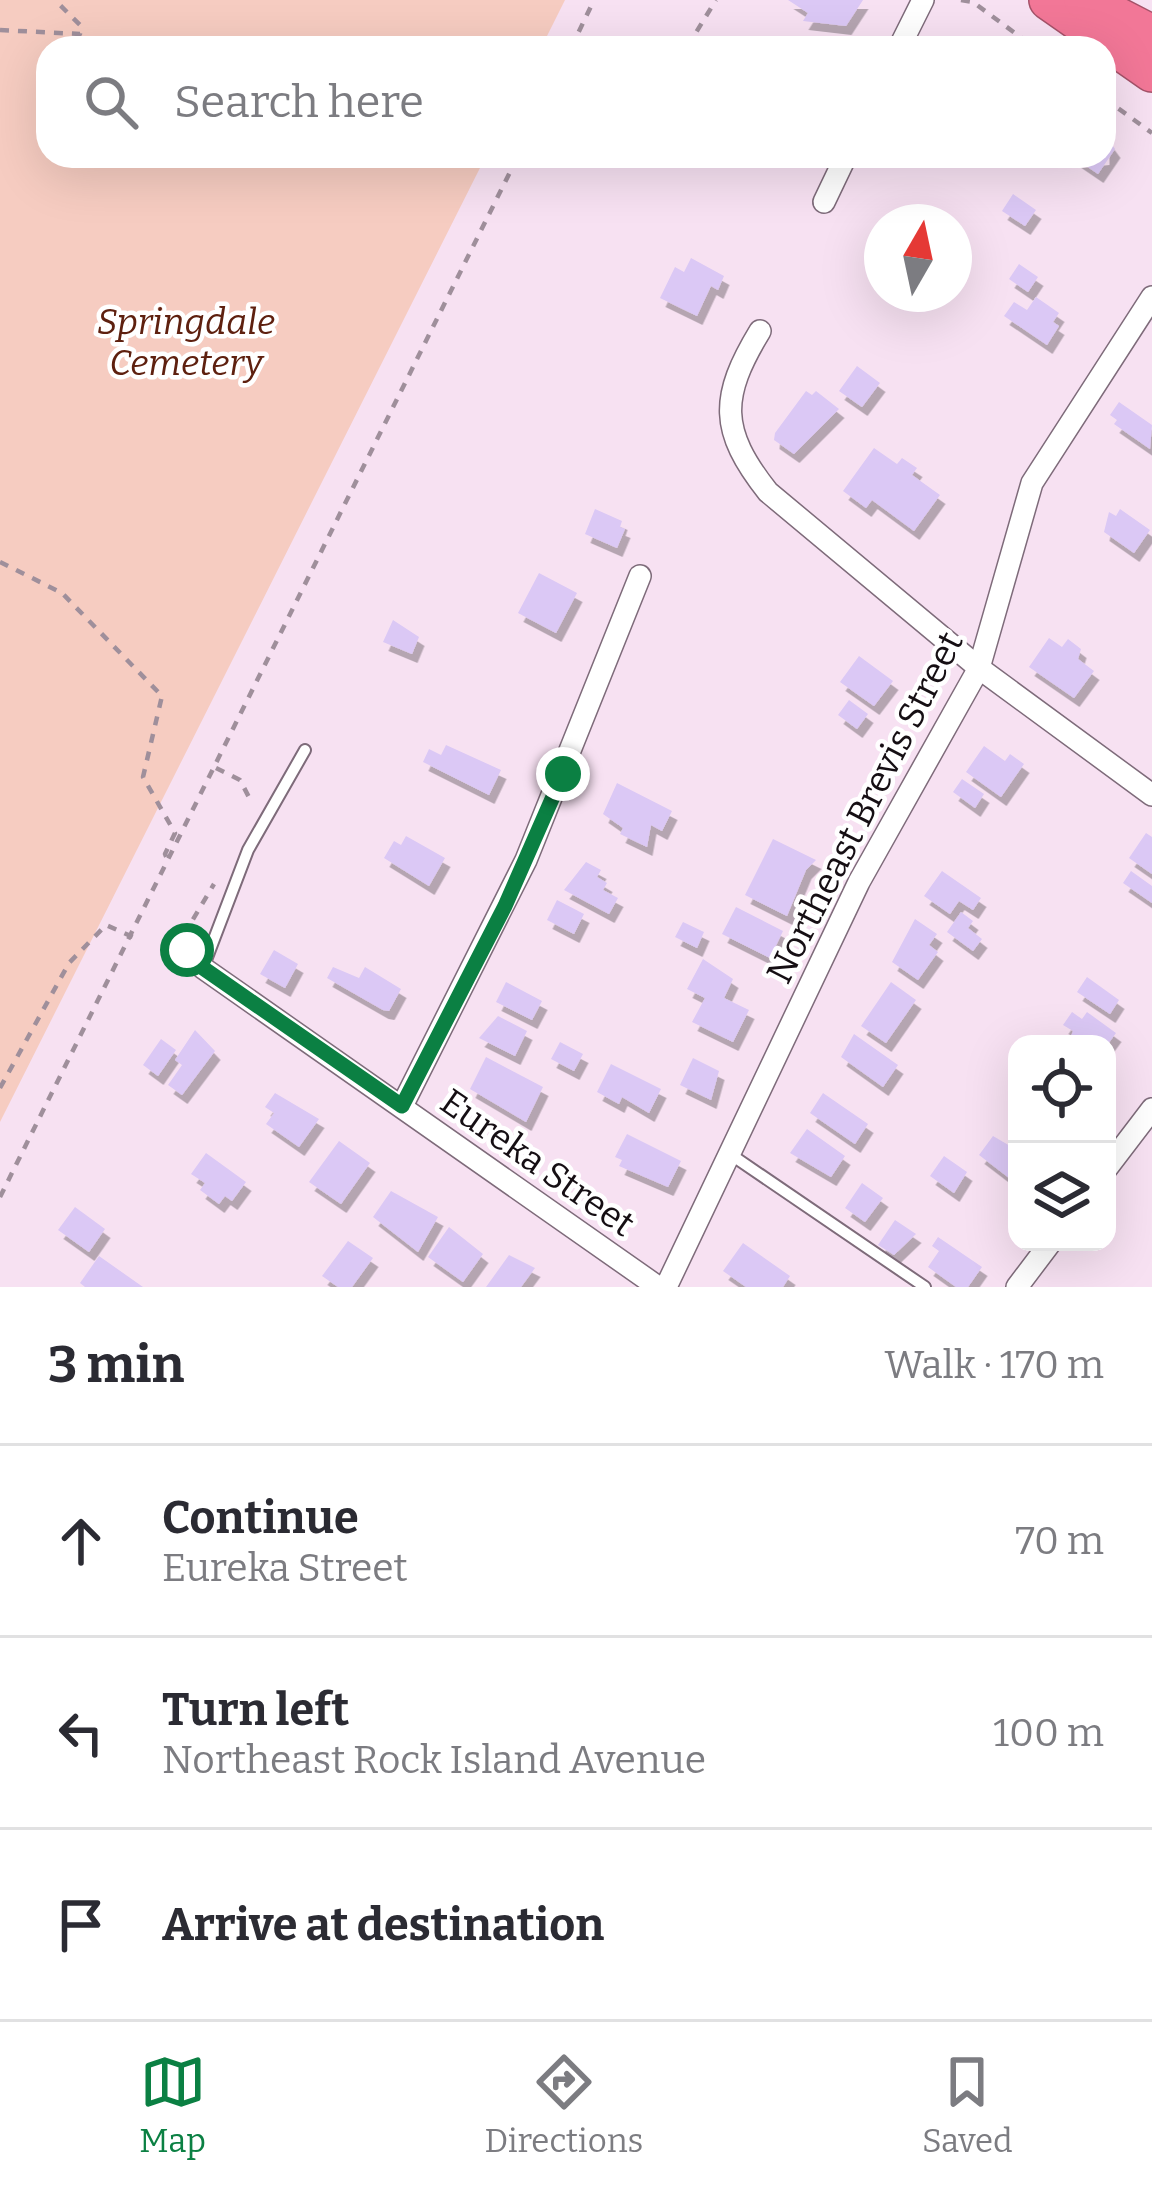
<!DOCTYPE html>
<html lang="en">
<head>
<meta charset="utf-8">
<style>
  body { margin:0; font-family:Bitter,serif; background:#f7f7f7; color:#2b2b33 }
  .controls { position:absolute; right:36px; bottom:36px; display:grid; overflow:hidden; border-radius:24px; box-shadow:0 12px 48px #0002 }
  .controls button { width:108px; height:108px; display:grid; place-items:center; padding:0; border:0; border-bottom:3px solid #e1e1e2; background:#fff; color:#2b2b33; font:60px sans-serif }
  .compass { position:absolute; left:864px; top:204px; width:108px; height:108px; border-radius:50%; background:#fff; box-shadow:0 12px 48px #0002; rotate:9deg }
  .stop { position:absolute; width:36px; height:36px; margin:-27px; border:9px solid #0b8043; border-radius:50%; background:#fff }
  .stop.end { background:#0b8043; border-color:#fff; box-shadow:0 3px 12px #0008 }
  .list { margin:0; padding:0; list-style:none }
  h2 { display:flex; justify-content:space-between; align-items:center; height:156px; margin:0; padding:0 48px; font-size:51px }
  h2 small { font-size:39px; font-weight:400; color:#7c7c81 }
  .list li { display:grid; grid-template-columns:78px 1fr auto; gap:36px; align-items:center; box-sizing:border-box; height:192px; padding:0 48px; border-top:3px solid #e1e1e2 }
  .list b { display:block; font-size:45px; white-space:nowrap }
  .list p { margin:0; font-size:39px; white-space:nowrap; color:#7c7c81 }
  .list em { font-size:39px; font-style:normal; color:#7c7c81 }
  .icon { flex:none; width:66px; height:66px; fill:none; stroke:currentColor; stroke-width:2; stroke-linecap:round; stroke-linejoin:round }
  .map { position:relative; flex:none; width:1152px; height:1287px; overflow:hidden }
  .search { position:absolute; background:#fff; box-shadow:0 12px 48px #0002; left:36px; right:36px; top:36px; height:132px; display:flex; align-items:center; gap:30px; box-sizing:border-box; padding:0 42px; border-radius:36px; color:#7c7c81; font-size:45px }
  .sheet { height:732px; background:#fff }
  nav { display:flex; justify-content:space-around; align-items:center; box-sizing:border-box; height:168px; border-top:3px solid #e1e1e2; background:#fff; font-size:33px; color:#7c7c81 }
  nav a { display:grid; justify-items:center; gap:6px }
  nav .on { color:#0b8043 }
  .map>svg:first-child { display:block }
</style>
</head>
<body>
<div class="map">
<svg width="1152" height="1287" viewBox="0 0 1152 1287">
  <defs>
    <filter id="shadow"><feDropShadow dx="5.5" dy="9" stdDeviation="0" flood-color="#0004"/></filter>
  </defs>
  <rect width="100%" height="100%" fill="#f7e1f2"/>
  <path fill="#f6ccc1" d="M0 0H565L541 48H48V156H486L0 1122Z"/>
  <g fill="#dbc8f5" filter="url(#shadow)">
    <path d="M788 0H863L846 26 803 21 808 13Z"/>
    <path d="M1104 134 1115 149 1098 174 1076 159 1104 156Z"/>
    <path d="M1013 194 1036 210 1025 226 1002 211Z"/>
    <path d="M691 258 724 276 718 290 711 286 697 316 660 298 675 267 684 272Z"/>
    <path d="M1019 264 1038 277 1028 292 1009 279Z"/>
    <path d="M1036 297 1059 313 1053 322 1059 326 1047 345 1004 316 1014 302 1027 310Z"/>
    <path d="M857 366 880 383 862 407 839 391Z"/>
    <path d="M806 391 812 395 816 391 839 409 794 454 774 440 775 433Z"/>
    <path d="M1119 402 1152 425 1150 449 1114 424 1117 420 1110 415Z"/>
    <path d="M874 448 897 464 902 458 917 468 912 475 940 495 914 531 872 500 866 508 843 491Z"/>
    <path d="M595 509 622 521 620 527 625 529 617 548 585 534Z"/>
    <path d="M1120 509 1150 530 1134 553 1104 532 1109 512 1116 516Z"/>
    <path d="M539 573 577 593 556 633 518 613Z"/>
    <path d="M393 620 419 637 412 654 383 642Z"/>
    <path d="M1049 638 1062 647 1068 639 1081 649 1078 659 1094 671 1074 698 1029 667Z"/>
    <path d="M859 656 893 681 874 706 840 682Z"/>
    <path d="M849 700 868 714 857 729 838 715Z"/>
    <path d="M446 745 501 770 489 795 423 762 429 749 441 755Z"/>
    <path d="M984 746 1005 761 1010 754 1024 764 1001 797 966 772Z"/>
    <path d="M962 779 984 794 975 808 953 792Z"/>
    <path d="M617 783 672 811 662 831 651 825 647 847 620 834 623 828 603 814Z"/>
    <path d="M1146 833 1152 837V874L1129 858Z"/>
    <path d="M406 836 445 858 429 886 384 858 394 841 401 845Z"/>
    <path d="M773 839 816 860 806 870 787 916 745 895Z"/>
    <path d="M586 862 601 870 597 877 607 883 603 890 618 898 609 914 564 890Z"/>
    <path d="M942 871 981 898 973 910 959 901 950 914 924 896Z"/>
    <path d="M1131 871 1152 886V903L1123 883Z"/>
    <path d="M557 900 584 914 574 934 547 920Z"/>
    <path d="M736 907 783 931 770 958 722 934Z"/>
    <path d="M961 912 973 921 968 928 982 939 973 951 947 932Z"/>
    <path d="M915 919 937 934 929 945 938 952 918 980 892 962Z"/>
    <path d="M683 922 704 932 697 948 675 937Z"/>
    <path d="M274 950 298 964 285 988 260 974Z"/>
    <path d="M703 959 733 979 724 998 749 1010 733 1042 692 1022 705 998 687 989Z"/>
    <path d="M333 967 359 978 365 967 401 989 389 1011 383 1010 327 978Z"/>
    <path d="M1087 977 1119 1000 1110 1014 1077 992Z"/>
    <path d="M506 982 542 1001 532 1020 496 1002Z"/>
    <path d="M891 982 916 1000 886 1043 861 1026Z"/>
    <path d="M1072 1012 1082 1019 1087 1012 1116 1033 1108 1044H1068L1073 1031 1063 1025Z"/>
    <path d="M498 1016 527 1031 515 1056 479 1038Z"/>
    <path d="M195 1030 215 1051 182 1095 168 1085 182 1065 175 1060Z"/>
    <path d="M854 1034 898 1065 883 1087 841 1057Z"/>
    <path d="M161 1039 176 1050 158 1076 143 1065Z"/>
    <path d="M560 1042 583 1054 574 1071 551 1059Z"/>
    <path d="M486 1057 543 1087 526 1122 470 1089Z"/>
    <path d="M693 1058 719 1071 711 1100 680 1085Z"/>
    <path d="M611 1064 661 1089 649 1113 622 1097 619 1104 597 1092Z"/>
    <path d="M275 1093 319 1119 299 1147 266 1124 274 1113 265 1107Z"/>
    <path d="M823 1093 868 1124 855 1144 810 1113Z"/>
    <path d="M807 1129 845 1156 831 1177 790 1153Z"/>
    <path d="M627 1134 681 1161 668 1187 619 1166 622 1160 615 1157Z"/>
    <path d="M993 1136 1017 1150V1184L979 1155Z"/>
    <path d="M339 1141 370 1163 341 1204 309 1182Z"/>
    <path d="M206 1153 246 1182 232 1201 225 1196 219 1204 200 1190 205 1183 191 1174Z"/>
    <path d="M944 1156 967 1172 954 1193 930 1176Z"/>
    <path d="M862 1183 883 1198 865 1222 845 1208Z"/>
    <path d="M391 1191 438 1217 418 1252 373 1217Z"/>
    <path d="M75 1207 105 1229 89 1252 58 1230Z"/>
    <path d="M895 1220 916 1234 894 1255 878 1245Z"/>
    <path d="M449 1227 483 1254 463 1282 428 1257Z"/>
    <path d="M938 1237 982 1267 968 1287H956L928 1267 939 1251 932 1246Z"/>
    <path d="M348 1241 373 1258 352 1287H338L322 1276Z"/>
    <path d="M743 1243 790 1276 783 1287H746L723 1271Z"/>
    <path d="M509 1255 535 1268 521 1287H486Z"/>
    <path d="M99 1256 143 1287H85L80 1283Z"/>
  </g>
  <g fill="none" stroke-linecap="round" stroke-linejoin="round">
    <defs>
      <g id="lane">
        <path d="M203 968 248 850 305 750"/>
        <path d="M730 1154 925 1287"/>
      </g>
      <g id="street">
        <path d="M899 48 923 0"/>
        <path d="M824 202 846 156"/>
        <path d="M760 331C720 397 719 430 768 492L979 668 1152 795"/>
        <path d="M203 968 658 1287"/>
        <path d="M402 1106 526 860 640 576"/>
        <path d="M1107 1168 1152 1109"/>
        <path d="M666 1287 859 882 979 668 1032 483 1152 297"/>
        <path d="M1017 1287 1051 1242"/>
      </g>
      <g id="highway">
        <path d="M1049 0 1152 72"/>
        <path d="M1084 0 1152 35"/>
      </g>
    </defs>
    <use href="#lane" stroke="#7e6b7a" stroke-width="14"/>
    <use href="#street" stroke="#7e6b7a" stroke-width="24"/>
    <use href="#highway" stroke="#a55269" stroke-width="42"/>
    <g stroke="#9f8f9b" stroke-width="4.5" stroke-dasharray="9 9" stroke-linecap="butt">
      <path d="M961 0 973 2 1035 48"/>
      <path d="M0 30 80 34 81 26 55 0"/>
      <path d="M571 48 594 0"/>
      <path d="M692 48V39L716 0"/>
      <path d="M1104 98 1152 133"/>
      <path d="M0 562 62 593 162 696 143 777 175 833 165 854 169 864"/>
      <path d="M216 768 240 780 252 803"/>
      <path d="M190 953 186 931 214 884"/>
      <path d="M0 1088 69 963 106 925 133 937"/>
      <path d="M0 1197 518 156"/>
    </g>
    <use href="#lane" stroke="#fff" stroke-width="10"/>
    <use href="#street" stroke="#fff" stroke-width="21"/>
    <use href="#highway" stroke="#f27797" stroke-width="39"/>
  </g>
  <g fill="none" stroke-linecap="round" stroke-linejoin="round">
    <path stroke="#0b8043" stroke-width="15" d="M187 950 203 968 402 1106 505 906 563 774"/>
  </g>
  <g text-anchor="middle" stroke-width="9" stroke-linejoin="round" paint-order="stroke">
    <g font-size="36" font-style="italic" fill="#5e200f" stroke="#fff">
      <text x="186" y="334">Springdale<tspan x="186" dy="41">Cemetery</tspan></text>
    </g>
    <g font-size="36" fill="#150e13" stroke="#fff">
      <text transform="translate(864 807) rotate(-63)" y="13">Northeast Brevis Street</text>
      <text transform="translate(538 1162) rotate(35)" y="13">Eureka Street</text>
    </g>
  </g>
</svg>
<div class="controls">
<button><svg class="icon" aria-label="locate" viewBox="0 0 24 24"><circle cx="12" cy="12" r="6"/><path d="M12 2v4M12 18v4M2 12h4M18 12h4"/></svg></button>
<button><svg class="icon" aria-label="layers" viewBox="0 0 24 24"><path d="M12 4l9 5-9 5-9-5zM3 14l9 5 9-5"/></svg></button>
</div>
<svg class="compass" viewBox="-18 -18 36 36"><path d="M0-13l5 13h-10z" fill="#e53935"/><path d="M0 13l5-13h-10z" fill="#7c7c81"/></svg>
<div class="stop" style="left:187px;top:950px"></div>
<div class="stop end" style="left:563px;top:774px"></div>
<div class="search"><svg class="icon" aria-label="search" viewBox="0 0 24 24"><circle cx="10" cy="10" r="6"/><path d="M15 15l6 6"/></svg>Search here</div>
</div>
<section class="sheet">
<h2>3 min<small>Walk · 170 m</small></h2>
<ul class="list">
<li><svg class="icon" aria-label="ahead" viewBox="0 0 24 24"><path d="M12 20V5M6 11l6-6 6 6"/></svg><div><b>Continue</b><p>Eureka Street</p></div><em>70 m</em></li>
<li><svg class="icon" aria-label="left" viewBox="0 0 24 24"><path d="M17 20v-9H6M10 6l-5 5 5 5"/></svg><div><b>Turn left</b><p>Northeast Rock Island Avenue</p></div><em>100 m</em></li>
<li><svg class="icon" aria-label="arrive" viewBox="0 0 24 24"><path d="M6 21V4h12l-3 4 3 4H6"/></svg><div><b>Arrive at destination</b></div></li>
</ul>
</section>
<nav>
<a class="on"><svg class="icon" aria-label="map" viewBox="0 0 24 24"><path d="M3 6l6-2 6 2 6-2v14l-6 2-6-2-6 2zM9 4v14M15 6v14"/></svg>Map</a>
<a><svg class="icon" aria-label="directions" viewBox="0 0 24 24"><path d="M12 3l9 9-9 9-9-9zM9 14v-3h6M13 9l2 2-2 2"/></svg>Directions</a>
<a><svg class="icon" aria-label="saved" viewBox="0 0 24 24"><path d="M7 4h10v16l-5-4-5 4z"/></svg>Saved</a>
</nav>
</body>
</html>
